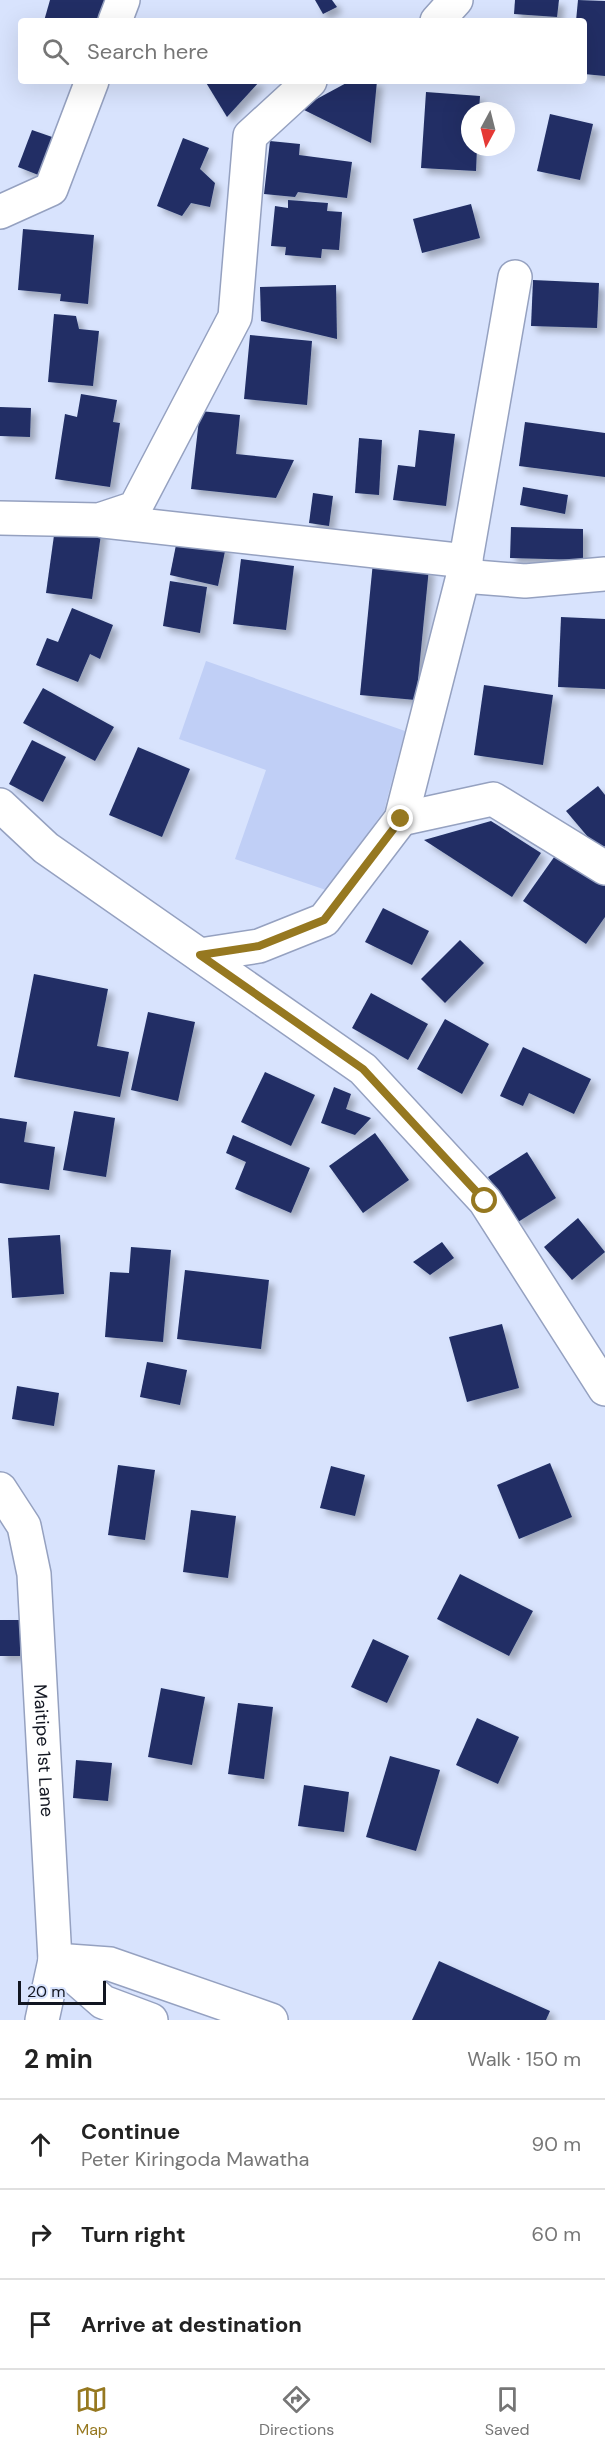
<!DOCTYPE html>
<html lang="en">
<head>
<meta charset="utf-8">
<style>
  body { margin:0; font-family:"DM Sans",sans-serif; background:#f6f6f6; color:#222 }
  .compass { position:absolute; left:461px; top:102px; width:54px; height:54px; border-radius:50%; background:#fff; box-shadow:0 6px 24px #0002; rotate:187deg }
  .scale { position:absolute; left:18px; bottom:15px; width:88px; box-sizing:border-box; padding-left:6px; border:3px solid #121621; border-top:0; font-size:16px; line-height:21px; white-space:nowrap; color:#121621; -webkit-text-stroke:4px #d8e3fd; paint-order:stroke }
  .stop { position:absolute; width:18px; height:18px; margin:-14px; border:4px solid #967820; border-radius:50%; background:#fff }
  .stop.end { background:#967820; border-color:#fff; box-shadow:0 2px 6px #0008 }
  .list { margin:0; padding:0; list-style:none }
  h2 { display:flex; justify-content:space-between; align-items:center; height:78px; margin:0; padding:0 24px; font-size:26px }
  h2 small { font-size:20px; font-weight:400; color:#767676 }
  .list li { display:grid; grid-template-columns:39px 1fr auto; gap:18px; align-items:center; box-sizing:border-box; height:90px; padding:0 24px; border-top:2px solid #e0e0e0 }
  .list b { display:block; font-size:22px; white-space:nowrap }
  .list p { margin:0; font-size:20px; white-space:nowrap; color:#767676 }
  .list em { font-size:20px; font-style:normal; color:#767676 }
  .icon { flex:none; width:33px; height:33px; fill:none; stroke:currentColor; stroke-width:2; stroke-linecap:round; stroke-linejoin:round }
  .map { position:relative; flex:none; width:605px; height:2020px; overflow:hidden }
  .search { position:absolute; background:#fff; box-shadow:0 6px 24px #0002; left:18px; right:18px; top:18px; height:66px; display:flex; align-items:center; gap:15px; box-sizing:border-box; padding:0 21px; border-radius:6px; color:#767676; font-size:22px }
  .sheet { height:348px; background:#fff }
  nav { display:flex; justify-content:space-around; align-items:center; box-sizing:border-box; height:84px; border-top:2px solid #e0e0e0; background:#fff; font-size:16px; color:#767676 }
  nav a { display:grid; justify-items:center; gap:3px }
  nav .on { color:#967820 }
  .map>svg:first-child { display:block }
</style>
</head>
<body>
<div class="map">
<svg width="605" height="2020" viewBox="0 0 605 2020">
  <defs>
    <filter id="shadow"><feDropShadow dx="5.5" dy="5.5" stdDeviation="3" flood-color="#0004"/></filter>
  </defs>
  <rect width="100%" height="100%" fill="#d8e3fd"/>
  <path fill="#c0cff6" d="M206 661 405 731 384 811 326 890 235 859 266 770 179 739Z"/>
  <g fill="#202f65" filter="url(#shadow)">
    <path d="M50 0H109L102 21H44Z"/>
    <path d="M315 0H332L337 7 323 14Z"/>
    <path d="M515 0H559L557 17 514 14Z"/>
    <path d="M578 0 605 1V76L584 74V21H576Z"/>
    <path d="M205 81H260L227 117Z"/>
    <path d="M350 81H377L371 143 300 108Z"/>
    <path d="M426 92 480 96 479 111H470V147H477L476 171 421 168Z"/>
    <path d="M550 114 593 124 580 180 537 171Z"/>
    <path d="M32 130 55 138 41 176 18 167Z"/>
    <path d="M183 138 209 148 200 169 215 183 210 207 191 203 182 216 157 206Z"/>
    <path d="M270 141 300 144 299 155 352 162 347 198 298 192 295 197 264 194Z"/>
    <path d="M288 200 328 203 327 211 342 212 339 250 322 249 321 258 285 255 286 247 271 246 275 206 288 208Z"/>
    <path d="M471 204 480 238 422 253 413 219Z"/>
    <path d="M23 229 94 235 88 304 60 301 61 294 18 290Z"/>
    <path d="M533 280 599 283 597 328 531 326Z"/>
    <path d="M336 285 337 339 261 321 260 287Z"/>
    <path d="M54 314 76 316 79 329 99 331 93 386 48 382Z"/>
    <path d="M250 335 312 341 307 405 244 399Z"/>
    <path d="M81 394 117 400 113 422 120 423 110 487 55 479 65 414 77 417Z"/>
    <path d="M0 407 31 408 30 437 0 436Z"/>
    <path d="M200 411 240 415 236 454 294 460 276 498 191 489Z"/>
    <path d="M525 422 605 433V477L519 466Z"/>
    <path d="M419 430 455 434 446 506 393 500 398 465 415 467Z"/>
    <path d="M359 438 382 440 379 495 355 493Z"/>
    <path d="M523 487 568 495 565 514 520 505Z"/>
    <path d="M313 493 333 496 329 526 309 523Z"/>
    <path d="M56 521 102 527 92 599 46 593Z"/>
    <path d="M511 527 583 529V560L510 558Z"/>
    <path d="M178 535 226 546 218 586 170 575Z"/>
    <path d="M241 559 294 566 286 630 233 624Z"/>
    <path d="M373 562 429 568 416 700 360 695Z"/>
    <path d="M170 581 207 587 200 633 163 626Z"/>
    <path d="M72 608 113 625 100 659 90 654 78 682 36 665 47 638 58 642Z"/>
    <path d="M561 617 605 619V689L558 687Z"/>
    <path d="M484 685 553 695 543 765 474 755Z"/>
    <path d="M43 688 114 727 95 761 23 723Z"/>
    <path d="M32 740 66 757 43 802 9 784Z"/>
    <path d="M138 747 190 769 162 837 109 815Z"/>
    <path d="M598 786 605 795V846L599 850 566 811Z"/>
    <path d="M491 821 541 853 512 897 424 840Z"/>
    <path d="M557 853 605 886V917L586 944 523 901Z"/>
    <path d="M383 908 429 931 412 965 365 942Z"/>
    <path d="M460 940 484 963 445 1003 421 979Z"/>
    <path d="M34 974 108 989 97 1046 129 1052 120 1097 14 1077Z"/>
    <path d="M371 993 428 1024 408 1060 352 1028Z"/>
    <path d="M148 1012 195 1022 178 1101 131 1090Z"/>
    <path d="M445 1019 489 1044 462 1094 417 1069Z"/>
    <path d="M523 1047 591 1079 574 1114 529 1093 523 1106 500 1096Z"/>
    <path d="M265 1072 315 1095 291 1146 241 1122Z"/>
    <path d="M334 1087 351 1094 346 1109 371 1118 355 1135 321 1123Z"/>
    <path d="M74 1111 115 1118 106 1177 63 1170Z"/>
    <path d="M0 1118 27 1122 24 1142 55 1147 49 1190 0 1183Z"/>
    <path d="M375 1133 409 1180 363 1213 329 1166Z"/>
    <path d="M233 1135 310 1168 291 1213 235 1189 246 1162 226 1153Z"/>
    <path d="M527 1152 556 1198 518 1222 488 1177Z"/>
    <path d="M578 1218 605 1252 572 1280 544 1247Z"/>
    <path d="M60 1235 64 1294 12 1298 8 1238Z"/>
    <path d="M442 1242 454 1258 430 1275 413 1262Z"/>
    <path d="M131 1247 171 1250 163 1342 105 1337 110 1272 129 1273Z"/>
    <path d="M185 1270 269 1280 261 1349 177 1339Z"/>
    <path d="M502 1324 519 1388 467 1402 449 1337Z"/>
    <path d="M147 1362 187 1370 180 1405 140 1397Z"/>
    <path d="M17 1386 59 1393 54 1426 12 1419Z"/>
    <path d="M550 1463 572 1517 519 1539 497 1485Z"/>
    <path d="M118 1465 155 1470 145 1540 108 1535Z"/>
    <path d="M331 1466 365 1475 355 1516 320 1508Z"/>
    <path d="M191 1510 236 1516 228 1578 183 1572Z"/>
    <path d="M460 1574 533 1611 509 1656 437 1619Z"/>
    <rect x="0" y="1620" width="20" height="36"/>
    <path d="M373 1639 409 1656 387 1703 351 1687Z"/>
    <path d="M161 1688 205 1697 192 1765 148 1757Z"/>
    <path d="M238 1703 273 1707 264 1779 228 1774Z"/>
    <path d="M477 1718 519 1737 498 1784 456 1765Z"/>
    <path d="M390 1756 440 1770 416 1851 366 1837Z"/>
    <path d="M76 1760 112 1763 108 1801 73 1798Z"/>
    <path d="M304 1785 349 1792 344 1832 298 1826Z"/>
    <path d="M439 1961 550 2011 546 2020H412Z"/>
  </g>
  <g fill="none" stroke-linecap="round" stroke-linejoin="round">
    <defs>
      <g id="minor">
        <path d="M115 21 123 0"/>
        <path d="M437 21 456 0"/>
        <path d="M0 212 51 189 92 81"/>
        <path d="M0 518 99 520 135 508 235 317 250 136 310 81"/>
        <path d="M104 521 466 561"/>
        <path d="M463 576 525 581 605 574"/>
        <path d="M0 805 46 848 363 1069 485 1201 605 1389"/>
        <path d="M401 819 493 799 605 868"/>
        <path d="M200 955 259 946 324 920 401 819 463 576 515 277"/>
        <path d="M55 1960 110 1964 271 2020"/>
        <path d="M55 1960 103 2002 151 2020"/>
      </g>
      <g id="tertiary">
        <path id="s1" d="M0 1489 24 1526 34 1574 55 1960 42 2020"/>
      </g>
    </defs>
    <use href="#minor" stroke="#95a1c0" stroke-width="36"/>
    <use href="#tertiary" stroke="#95a1c0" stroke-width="36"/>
    <use href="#minor" stroke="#fff" stroke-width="33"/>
    <use href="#tertiary" stroke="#fff" stroke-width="33"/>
  </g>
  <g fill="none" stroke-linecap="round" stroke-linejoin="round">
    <path stroke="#967820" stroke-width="8" d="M401 819 324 920 259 946 200 955 363 1069 485 1201"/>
  </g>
  <g text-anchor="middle" stroke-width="6" stroke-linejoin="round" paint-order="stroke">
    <g font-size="18" fill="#121621" stroke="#d8e3fd">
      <text dy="6" stroke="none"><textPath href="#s1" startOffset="270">Maitipe 1st Lane</textPath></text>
    </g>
  </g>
</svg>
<svg class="compass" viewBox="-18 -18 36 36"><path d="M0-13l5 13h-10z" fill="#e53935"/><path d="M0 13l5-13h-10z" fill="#767676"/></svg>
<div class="scale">20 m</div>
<div class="stop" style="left:485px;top:1201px"></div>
<div class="stop end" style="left:401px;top:819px"></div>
<div class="search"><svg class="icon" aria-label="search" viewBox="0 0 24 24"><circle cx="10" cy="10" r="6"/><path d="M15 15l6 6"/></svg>Search here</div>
</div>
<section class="sheet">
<h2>2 min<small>Walk · 150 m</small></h2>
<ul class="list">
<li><svg class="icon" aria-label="ahead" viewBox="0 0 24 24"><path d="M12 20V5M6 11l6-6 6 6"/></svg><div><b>Continue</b><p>Peter Kiringoda Mawatha</p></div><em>90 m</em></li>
<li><svg class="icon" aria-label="right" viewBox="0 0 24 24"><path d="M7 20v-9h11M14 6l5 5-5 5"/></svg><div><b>Turn right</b></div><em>60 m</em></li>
<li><svg class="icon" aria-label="arrive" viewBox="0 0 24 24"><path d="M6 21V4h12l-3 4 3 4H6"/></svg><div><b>Arrive at destination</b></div></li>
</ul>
</section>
<nav>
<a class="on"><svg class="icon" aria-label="map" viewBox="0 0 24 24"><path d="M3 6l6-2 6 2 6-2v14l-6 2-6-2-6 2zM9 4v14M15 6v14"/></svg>Map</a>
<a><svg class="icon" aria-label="directions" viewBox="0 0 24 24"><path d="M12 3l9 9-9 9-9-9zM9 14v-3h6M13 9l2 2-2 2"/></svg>Directions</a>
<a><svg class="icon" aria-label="saved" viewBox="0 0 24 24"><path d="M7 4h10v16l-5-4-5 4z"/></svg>Saved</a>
</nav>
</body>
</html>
